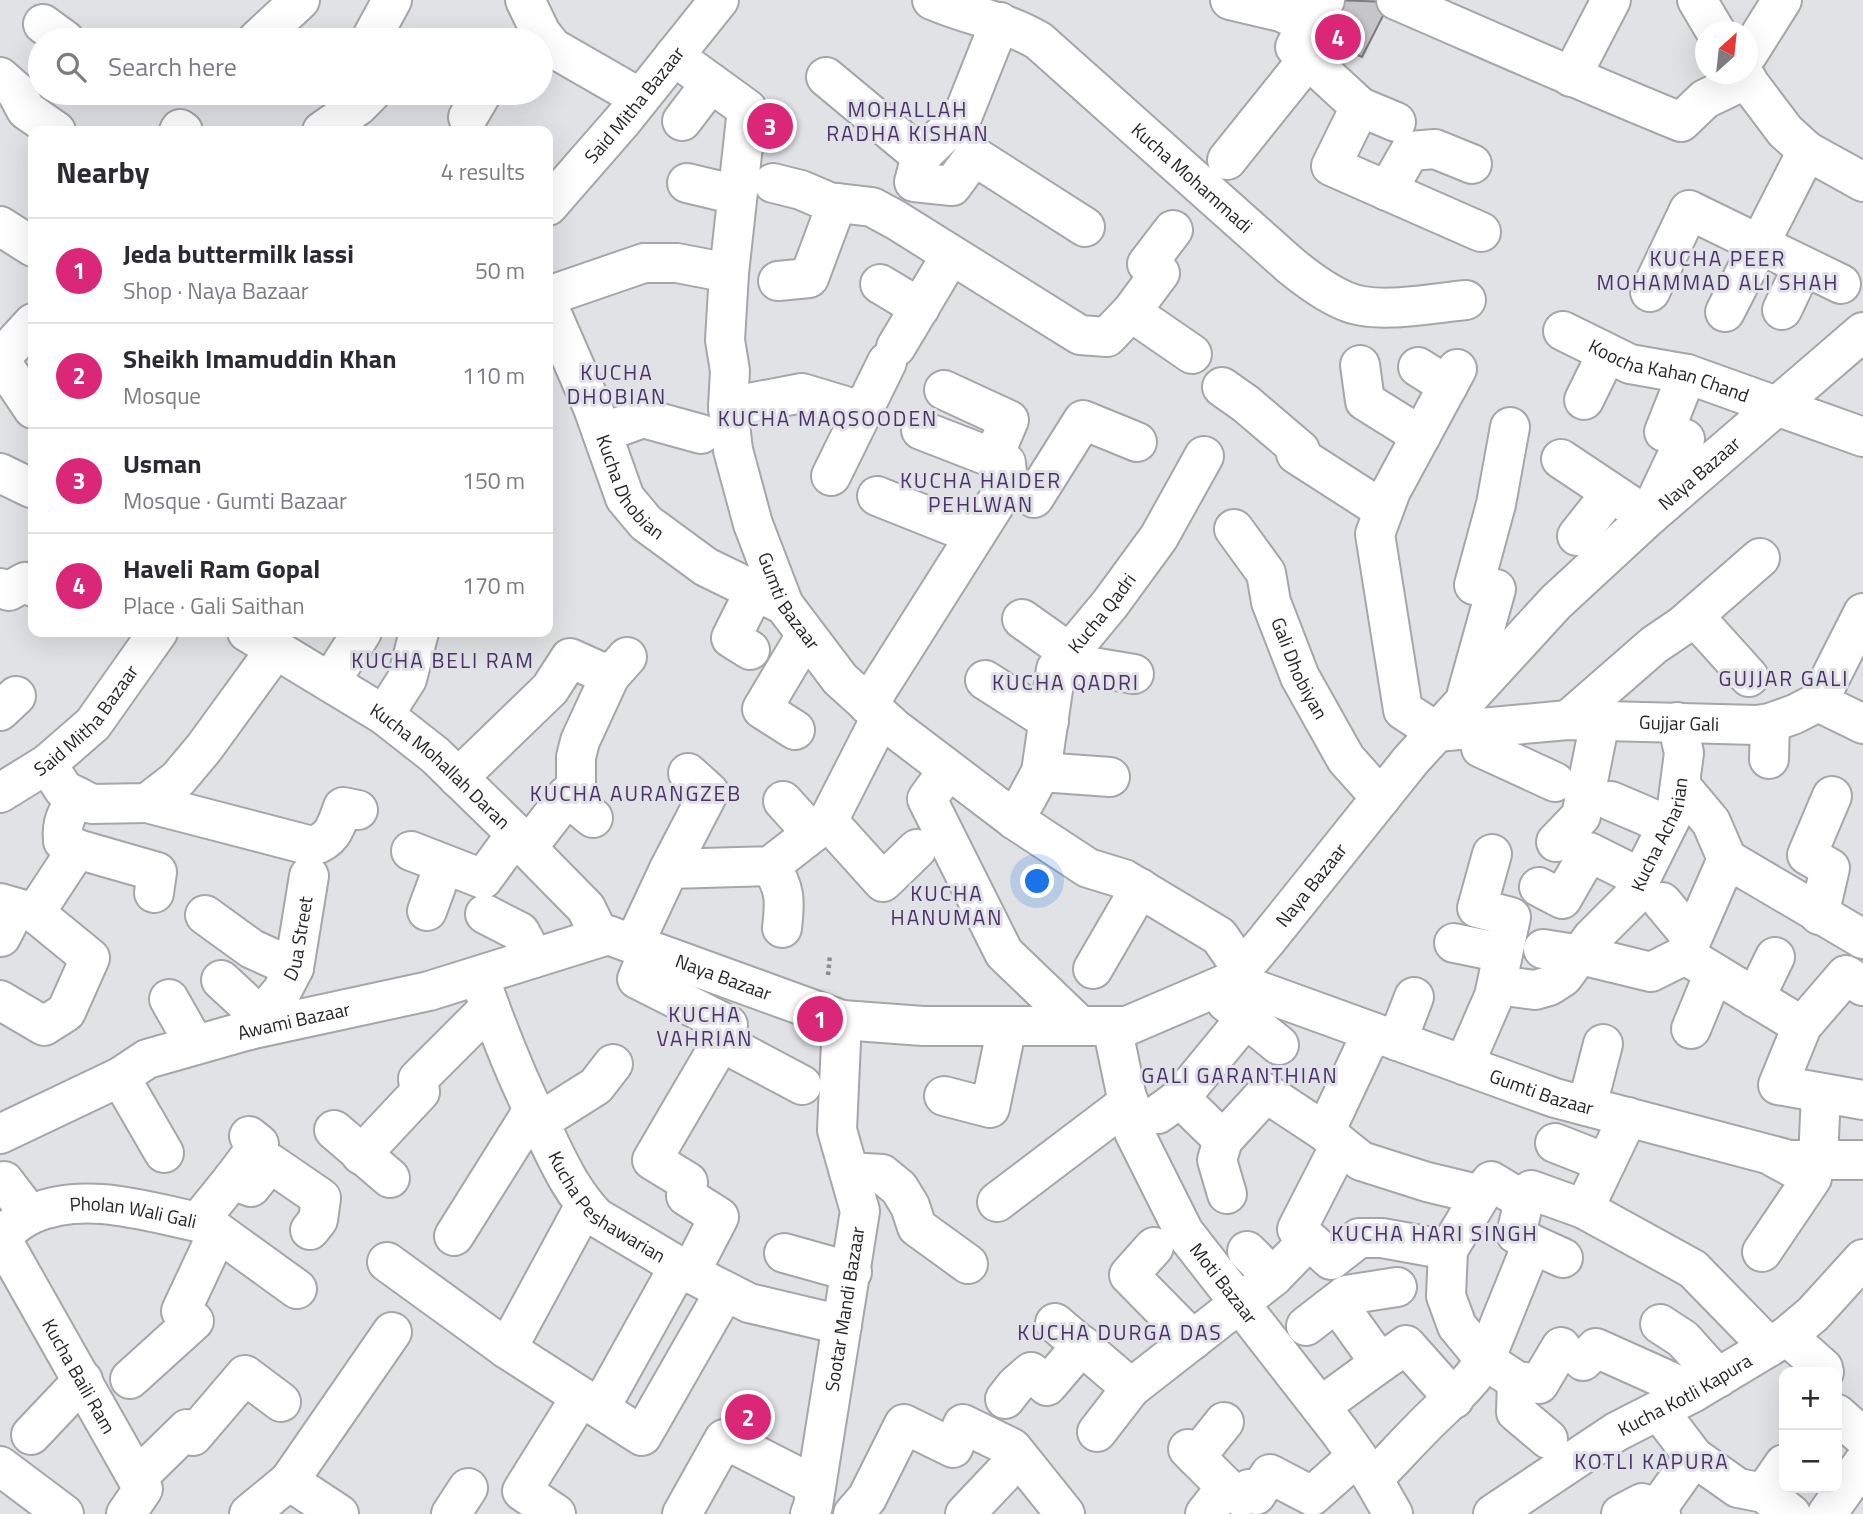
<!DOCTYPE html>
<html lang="en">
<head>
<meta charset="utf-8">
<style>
  body { margin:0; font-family:"Titillium Web",sans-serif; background:#f7f7f7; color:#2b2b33 }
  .controls { position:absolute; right:21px; bottom:21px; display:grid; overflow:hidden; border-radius:14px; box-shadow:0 7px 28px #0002 }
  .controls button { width:63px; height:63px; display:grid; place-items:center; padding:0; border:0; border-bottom:2px solid #e1e1e2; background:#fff; color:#2b2b33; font:35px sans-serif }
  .compass { position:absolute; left:1695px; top:21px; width:63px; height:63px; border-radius:50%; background:#fff; box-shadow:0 7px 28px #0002; rotate:27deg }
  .you { position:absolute; left:1038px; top:882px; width:24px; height:24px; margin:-18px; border:5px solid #fff; border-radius:50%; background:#1a73e8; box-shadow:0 0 0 10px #1a73e833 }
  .badge { display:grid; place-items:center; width:46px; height:46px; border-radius:50%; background:#db2777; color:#fff; font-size:23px; font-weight:700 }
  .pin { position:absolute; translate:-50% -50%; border:4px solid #fff; box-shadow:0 2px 7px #0006 }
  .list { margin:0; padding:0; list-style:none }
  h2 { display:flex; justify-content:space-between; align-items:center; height:91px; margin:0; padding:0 28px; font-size:30px }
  h2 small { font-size:23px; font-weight:400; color:#7c7c81 }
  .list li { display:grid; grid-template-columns:46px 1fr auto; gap:21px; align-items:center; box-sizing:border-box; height:105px; padding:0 28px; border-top:2px solid #e1e1e2 }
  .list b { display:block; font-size:26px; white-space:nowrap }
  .list p { margin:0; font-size:23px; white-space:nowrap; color:#7c7c81 }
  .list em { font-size:23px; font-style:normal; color:#7c7c81 }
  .icon { flex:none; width:38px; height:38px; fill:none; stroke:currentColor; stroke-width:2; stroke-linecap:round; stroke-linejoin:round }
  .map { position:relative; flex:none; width:1863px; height:1514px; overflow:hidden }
  .search { position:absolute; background:#fff; box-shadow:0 7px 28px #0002; left:28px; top:28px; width:525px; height:77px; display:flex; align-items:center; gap:18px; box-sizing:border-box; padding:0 24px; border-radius:38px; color:#7c7c81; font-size:26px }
  .panel { position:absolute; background:#fff; box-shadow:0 7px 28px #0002; left:28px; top:126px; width:525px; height:511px; border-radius:14px }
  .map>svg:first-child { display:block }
</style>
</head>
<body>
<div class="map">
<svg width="1863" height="1514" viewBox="0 0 1863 1514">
  <rect width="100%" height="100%" fill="#e0e2e5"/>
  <path fill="#c6c6ca" stroke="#7c7c7f" stroke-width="2" d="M1333 0 1390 2 1362 57 1341 48 1328 70 1300 46Z"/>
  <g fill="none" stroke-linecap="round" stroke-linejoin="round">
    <defs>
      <g id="minor">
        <path d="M525 0 541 33 553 48 640 98"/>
        <path id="s1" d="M932 0C969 16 1003 20 1039 41L1290 265C1307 279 1324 292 1345 301 1376 315 1432 303 1466 300"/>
        <path d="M1230 0 1281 12 1307 24"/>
        <path d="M1396 0C1491 41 1585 83 1681 122L1705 99 1747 79"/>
        <path d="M1697 0 1716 32"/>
        <path d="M43 24 65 40"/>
        <path d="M372 37 392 0"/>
        <path d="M257 40 300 0"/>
        <path d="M1748 54 1782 0"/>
        <path id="s2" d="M674 56 747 109 729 273 725 340 730 371 728 407 733 450 753 524 784 605 840 679 894 728 1015 820 1088 868 1124 879 1219 936 1242 969"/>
        <path d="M1308 59 1360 107 1331 166 1481 232"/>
        <path d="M1742 74 1785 131 1807 151 1863 182"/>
        <path d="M0 77 16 91 26 110 56 131"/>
        <path d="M826 77 921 156 963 115 1000 22"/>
        <path d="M1571 77 1611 0"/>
        <path d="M1360 107 1396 122"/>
        <path d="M468 117 482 93"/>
        <path d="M682 121 711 83"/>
        <path d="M179 131 180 129 183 131"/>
        <path d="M322 131 358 106 371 93"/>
        <path d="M921 156 914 182 952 186 974 156 1085 227"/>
        <path d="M1227 160 1308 59 1295 47 1307 24 1325 0"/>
        <path d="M687 183 737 195"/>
        <path d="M773 183 801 190 829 202 872 207 896 220 1080 335 1107 337 1131 312 1160 273 1147 264 1173 230"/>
        <path d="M1387 191 1410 151 1435 149 1472 164"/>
        <path id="s3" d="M548 206 623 120 719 0"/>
        <path d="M0 226 33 247"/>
        <path d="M778 281 809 278 837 203"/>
        <path d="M880 284 920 308"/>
        <path d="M1650 292 1689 210 1841 284"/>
        <path d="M548 296 644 263H677L729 273"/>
        <path id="s4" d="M548 305 593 408 625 498 646 523 706 567 784 605"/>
        <path d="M1782 310 1803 266"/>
        <path d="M1131 312 1192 354"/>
        <path d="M1725 312 1807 151"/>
        <path id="s5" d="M1563 331 1630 364 1687 374 1863 437"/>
        <path d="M896 347 951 255"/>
        <path d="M0 359 33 323"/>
        <path d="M0 360 33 409"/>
        <path d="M1360 365 1365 401 1421 436"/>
        <path d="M1418 367 1448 386"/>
        <path id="s6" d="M1457 369 1391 491 1375 534 1403 710 1437 732 1568 720 1757 725 1770 723 1795 714 1818 702 1863 613"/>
        <path d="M1222 387 1246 404 1300 450 1296 454 1383 510"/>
        <path d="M944 390 1009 420 993 458"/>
        <path d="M1584 400 1607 353"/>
        <path d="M728 407 802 393 862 411"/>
        <path d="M921 430 1006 463 1007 473"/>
        <path d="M602 433 643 418 701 434"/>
        <path d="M1561 459 1648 517 1685 439 1664 432 1687 374"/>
        <path d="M0 473 31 488 33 486"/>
        <path d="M831 476 887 362"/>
        <path d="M877 496 975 535"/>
        <path id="s7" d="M1234 529 1266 573 1271 602 1300 677 1346 759 1381 798"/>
        <path d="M1577 536 1611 493"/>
        <path d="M0 588 9 591 25 582 33 587"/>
        <path d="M1694 616 1749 677"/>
        <path d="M1022 619 1070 653"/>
        <path id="s8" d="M247 632 384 715 435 755 516 834 527 848 586 908 600 937"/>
        <path d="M750 650 731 638 755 590"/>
        <path d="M1062 662 1134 674"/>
        <path d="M985 680 1049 721"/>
        <path d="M330 682 362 632"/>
        <path d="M1467 693 1496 589 1474 585 1496 504 1510 427"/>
        <path d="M1818 702 1863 724"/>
        <path d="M868 705 1009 482 1034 498 1083 420 1137 442"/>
        <path d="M0 711 16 696"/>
        <path d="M384 715 407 679 419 632"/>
        <path d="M1568 720 1654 645 1682 626 1760 558"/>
        <path d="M1477 729 1481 748 1555 782"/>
        <path d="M795 730 762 709 806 635"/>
        <path d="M1769 759 1770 723"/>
        <path d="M47 764 64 790 92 804 147 803 178 779 204 748 276 649"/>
        <path d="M948 770 927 799 1004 953 1080 1026"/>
        <path d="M1041 772 1110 777"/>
        <path d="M458 778 550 689 570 658 610 676"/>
        <path d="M1680 785 1711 822 1727 859"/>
        <path id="s9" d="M0 793 47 764 93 724 158 632"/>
        <path d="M566 796 593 818"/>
        <path d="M78 797C67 812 61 822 63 841L77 849 157 872 154 893"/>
        <path d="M783 801 812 833"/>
        <path d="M1611 801 1667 825"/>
        <path d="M147 803 312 846C333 840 336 826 343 807L358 810"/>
        <path id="s10" d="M1015 820 1041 772 1056 669 1110 604 1159 537 1204 456"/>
        <path d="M828 821 883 882 917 849"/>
        <path d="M1556 842 1581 816 1600 721"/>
        <path d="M527 848 576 785V757L580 741 610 676 627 657"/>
        <path d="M411 851 483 879 516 834"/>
        <path d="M770 866C786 888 785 902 782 928"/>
        <path d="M669 869 709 792 688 773"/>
        <path d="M1539 887 1562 899 1589 852 1641 878"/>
        <path d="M1662 902 1692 938"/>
        <path d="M0 903 35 913 90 958 66 1012 44 1026 0 1000"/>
        <path d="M427 911 444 865"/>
        <path d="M35 913 77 849"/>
        <path d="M485 914 520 932 534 958"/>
        <path d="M205 915 252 949 294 968"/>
        <path d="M1819 915 1830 868 1807 855 1832 796"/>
        <path d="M1 937 16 908"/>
        <path d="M1454 943 1503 953"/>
        <path d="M634 944 669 869 770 866 828 821 881 717"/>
        <path d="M1543 949 1581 955 1651 972 1685 955"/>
        <path d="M649 950 637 979 728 1025 721 1042 652 1160 688 1182 686 1196 719 1217 690 1273"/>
        <path d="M1093 969 1140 888"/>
        <path id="s11" d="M479 976C496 1025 515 1074 538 1120 557 1157 567 1186 596 1217L690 1273 749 1303 842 1325"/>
        <path d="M221 980 261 1017"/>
        <path id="s12" d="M1232 981 1555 1098 1790 1160H1863"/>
        <path id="s13" d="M1497 985 1535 990 1549 986 1563 977 1592 938 1635 895 1641 878 1677 806 1684 753 1677 722"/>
        <path d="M1863 986 1846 975 1802 1026 1778 1085 1863 1100"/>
        <path d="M1755 998 1775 957"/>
        <path d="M169 999 195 1045"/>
        <path d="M1226 1002 1279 1045"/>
        <path id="s14" d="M1112 1026 1134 1132 1184 1232 1340 1432 1373 1479 1393 1514"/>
        <path d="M1802 1026 1685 955 1727 859 1863 939"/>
        <path d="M1691 1029 1714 973"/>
        <path id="s15" d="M249 1030 282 991 294 968 309 876"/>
        <path d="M1397 1041 1414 997"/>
        <path d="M721 1042 802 1085"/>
        <path d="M1464 1065 1494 996 1511 917 1477 908 1492 854"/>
        <path d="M120 1077 164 1153"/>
        <path d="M944 1096 990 1108 1007 1026"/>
        <path d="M1180 1098 1223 1140 1266 1093 1325 1132 1361 1161 1427 1182 1481 1195 1491 1181 1524 1201"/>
        <path d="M1587 1106 1603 1044"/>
        <path d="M1158 1114 1180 1098 1246 1018"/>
        <path d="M539 1122 596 1086 613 1064"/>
        <path d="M334 1130 390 1178"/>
        <path d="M1325 1132 1372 1032"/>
        <path id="s16" d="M0 1134 120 1077 147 1059 249 1030 429 991 608 935 842 1020 923 1026H1127L1232 981 1266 941 1411 760 1556 602 1648 517 1863 332"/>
        <path d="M1223 1140 1217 1160 1227 1194"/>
        <path d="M1555 1143 1606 1163"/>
        <path d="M1340 1145 1297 1229 1331 1260 1359 1238H1382L1448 1250 1481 1195"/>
        <path d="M361 1155 420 1092 418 1079 490 1007"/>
        <path d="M1818 1160 1821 1094"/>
        <path d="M849 1172 882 1174 899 1188 910 1206 917 1227 968 1264"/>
        <path d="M232 1180 259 1144 249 1136"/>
        <path d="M4 1181 30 1215"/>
        <path d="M997 1202 1129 1102"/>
        <path d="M585 1205 507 1349 642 1436 725 1291"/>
        <path d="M1584 1209 1628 1117"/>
        <path d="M198 1222 218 1232 297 1289"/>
        <path id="s17" d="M0 1236C10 1229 20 1219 32 1214 84 1191 145 1211 198 1222L232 1180 251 1187 270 1163 321 1198 318 1220 310 1230"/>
        <path id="s18" d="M0 1236 143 1489 126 1514"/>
        <path d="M454 1236 533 1110"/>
        <path d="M1532 1244 1563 1258"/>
        <path d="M1154 1247 1129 1275 1193 1340"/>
        <path d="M1448 1250 1446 1296 1457 1326 1485 1360 1517 1381 1539 1384 1561 1347"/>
        <path d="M1247 1251 1273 1277"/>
        <path d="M1762 1252 1812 1178 1775 1158"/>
        <path d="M784 1253 852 1272"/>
        <path d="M387 1262 507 1349"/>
        <path d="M1337 1303 1380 1363 1406 1345 1454 1399"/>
        <path d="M1055 1323 1131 1388"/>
        <path d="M1660 1324 1683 1339 1718 1378"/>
        <path d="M1306 1326 1346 1295 1397 1287"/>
        <path d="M1787 1336 1823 1368 1824 1372"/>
        <path d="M1583 1361 1596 1348 1694 1392"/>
        <path d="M130 1379 194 1321 181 1311 218 1232"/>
        <path d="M1517 1381 1516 1412 1548 1439"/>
        <path d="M609 1392 679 1266"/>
        <path d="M1005 1399 1016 1385 1031 1372 1047 1386 1082 1345"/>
        <path d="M1321 1406 1380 1363"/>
        <path d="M1659 1411 1694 1457 1738 1488 1764 1493 1791 1514"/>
        <path d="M1837 1414 1863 1437"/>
        <path d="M1097 1432 1131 1388 1273 1277 1308 1241"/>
        <path d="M31 1435 83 1380"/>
        <path d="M1188 1449 1226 1487 1205 1514"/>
        <path d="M1196 1457 1224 1422"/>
        <path d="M0 1466 64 1514"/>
        <path d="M137 1478 187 1429 193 1436 245 1375 281 1402"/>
        <path d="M1373 1479C1390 1462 1405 1445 1422 1428 1444 1405 1468 1387 1485 1360L1532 1244 1516 1234 1524 1201 1531 1190 1584 1209 1693 1269 1769 1347"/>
        <path d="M289 1481 339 1514"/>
        <path d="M1226 1487 1241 1497 1249 1489 1256 1495 1270 1474 1312 1496 1356 1457"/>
        <path d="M1764 1493 1784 1464"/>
        <path d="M249 1514 289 1481 392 1332"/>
        <path d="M451 1514 468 1488"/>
        <path d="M556 1514 522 1491 580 1398"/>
        <path d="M682 1514 724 1439 816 1486"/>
        <path id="s19" d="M810 1514 813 1506 860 1211 837 1130 842 1020"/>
        <path d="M853 1514 867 1498 904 1424 953 1448 963 1424 1012 1448 1065 1514"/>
        <path d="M965 1514 1019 1457"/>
        <path id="s20" d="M1493 1514 1616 1432 1694 1392 1787 1336 1813 1314 1863 1259"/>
        <path d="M1621 1514 1642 1503 1657 1509"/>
        <path d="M1661 1514 1657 1509 1694 1457"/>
        <path d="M1827 1514 1863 1463"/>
      </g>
    </defs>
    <use href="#minor" stroke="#a4a6a9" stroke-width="42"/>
    <path stroke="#8a8c8e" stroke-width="4.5" stroke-dasharray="3.5 3.5" stroke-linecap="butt" d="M828 975 830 955"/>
    <use href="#minor" stroke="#fff" stroke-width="38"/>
  </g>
  <g text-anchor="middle" stroke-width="6" stroke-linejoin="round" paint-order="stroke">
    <g font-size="19" fill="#262728" stroke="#e0e2e5">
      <text dy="7" stroke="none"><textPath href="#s3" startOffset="133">Said Mitha Bazaar</textPath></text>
      <text dy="7" stroke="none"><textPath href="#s1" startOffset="320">Kucha Mohammadi</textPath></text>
      <text dy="7" stroke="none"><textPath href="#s5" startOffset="114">Koocha Kahan Chand</textPath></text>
      <text dy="7" stroke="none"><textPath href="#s16" startOffset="1983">Naya Bazaar</textPath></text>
      <text dy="7" stroke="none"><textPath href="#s4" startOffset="201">Kucha Dhobian</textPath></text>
      <text dy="7" stroke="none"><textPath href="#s2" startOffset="595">Gumti Bazaar</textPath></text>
      <text dy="7" stroke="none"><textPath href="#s10" startOffset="231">Kucha Qadri</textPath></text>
      <text dy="7" stroke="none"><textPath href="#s7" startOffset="156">Gali Dhobiyan</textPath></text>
      <text dy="7" stroke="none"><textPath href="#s9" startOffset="114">Said Mitha Bazaar</textPath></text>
      <text dy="7" stroke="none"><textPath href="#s6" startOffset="646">Gujjar Gali</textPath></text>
      <text dy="7" stroke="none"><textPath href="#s8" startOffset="236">Kucha Mohallah Daran</textPath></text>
      <text dy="7" stroke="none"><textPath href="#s13" startOffset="245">Kucha Acharian</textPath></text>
      <text dy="7" stroke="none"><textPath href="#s16" startOffset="1416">Naya Bazaar</textPath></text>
      <text dy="7" stroke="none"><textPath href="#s15" startOffset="107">Dua Street</textPath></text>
      <text dy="7" stroke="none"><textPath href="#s16" startOffset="766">Naya Bazaar</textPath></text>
      <text dy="7" stroke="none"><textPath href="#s16" startOffset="317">Awami Bazaar</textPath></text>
      <text dy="7" stroke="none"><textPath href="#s12" startOffset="329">Gumti Bazaar</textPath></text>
      <text dy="7" stroke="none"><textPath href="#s11" startOffset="270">Kucha Peshawarian</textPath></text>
      <text dy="7" stroke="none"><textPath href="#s17" startOffset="142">Pholan Wali Gali</textPath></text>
      <text dy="7" stroke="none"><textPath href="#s14" startOffset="285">Moti Bazaar</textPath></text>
      <text dy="7" stroke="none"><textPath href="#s19" startOffset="208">Sootar Mandi Bazaar</textPath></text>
      <text dy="7" stroke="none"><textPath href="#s18" startOffset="161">Kucha Baili Ram</textPath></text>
      <text dy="7" stroke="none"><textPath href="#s20" startOffset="226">Kucha Kotli Kapura</textPath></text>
    </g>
    <g font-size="21" letter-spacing="2" fill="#4b316c" stroke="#e0e2e5">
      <text x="908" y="117">MOHALLAH<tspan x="908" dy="24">RADHA KISHAN</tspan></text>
      <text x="1718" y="266">KUCHA PEER<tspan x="1718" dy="24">MOHAMMAD ALI SHAH</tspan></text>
      <text x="617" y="380">KUCHA<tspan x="617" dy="24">DHOBIAN</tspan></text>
      <text x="828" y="426">KUCHA MAQSOODEN</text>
      <text x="981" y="488">KUCHA HAIDER<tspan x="981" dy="24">PEHLWAN</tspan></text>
      <text x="443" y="668">KUCHA BELI RAM</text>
      <text x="1784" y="686">GUJJAR GALI</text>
      <text x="1066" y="690">KUCHA QADRI</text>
      <text x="636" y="801">KUCHA AURANGZEB</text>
      <text x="947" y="901">KUCHA<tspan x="947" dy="24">HANUMAN</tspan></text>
      <text x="705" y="1022">KUCHA<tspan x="705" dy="24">VAHRIAN</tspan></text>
      <text x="1240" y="1083">GALI GARANTHIAN</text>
      <text x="1435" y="1241">KUCHA HARI SINGH</text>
      <text x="1120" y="1340">KUCHA DURGA DAS</text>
      <text x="1652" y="1469">KOTLI KAPURA</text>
    </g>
  </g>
</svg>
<div class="controls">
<button>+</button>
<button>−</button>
</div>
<svg class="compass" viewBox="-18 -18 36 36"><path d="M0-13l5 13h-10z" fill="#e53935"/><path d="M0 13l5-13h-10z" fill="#7c7c81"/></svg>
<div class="you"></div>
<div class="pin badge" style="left:820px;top:1019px">1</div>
<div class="pin badge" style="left:748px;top:1417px">2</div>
<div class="pin badge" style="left:770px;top:126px">3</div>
<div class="pin badge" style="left:1338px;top:37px">4</div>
<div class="search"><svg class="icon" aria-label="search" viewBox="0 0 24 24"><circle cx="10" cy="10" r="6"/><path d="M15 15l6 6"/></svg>Search here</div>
<section class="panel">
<h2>Nearby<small>4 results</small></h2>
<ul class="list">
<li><span class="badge">1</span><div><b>Jeda buttermilk lassi</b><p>Shop · Naya Bazaar</p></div><em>50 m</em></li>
<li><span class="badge">2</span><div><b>Sheikh Imamuddin Khan</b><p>Mosque</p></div><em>110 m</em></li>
<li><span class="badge">3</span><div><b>Usman</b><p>Mosque · Gumti Bazaar</p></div><em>150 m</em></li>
<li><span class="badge">4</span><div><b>Haveli Ram Gopal</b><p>Place · Gali Saithan</p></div><em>170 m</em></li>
</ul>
</section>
</div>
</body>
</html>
